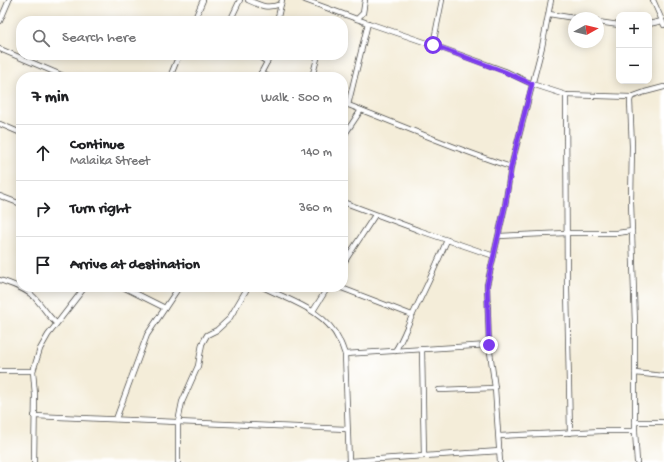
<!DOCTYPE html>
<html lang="en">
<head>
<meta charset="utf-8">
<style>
  body { margin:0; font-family:"Gochi Hand",sans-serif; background:#f6f6f6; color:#202124 }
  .controls { position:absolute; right:12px; top:12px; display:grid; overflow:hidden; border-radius:8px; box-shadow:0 2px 10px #0003 }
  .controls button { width:36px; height:36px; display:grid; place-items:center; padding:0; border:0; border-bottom:1px solid #e0e0e0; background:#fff; color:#202124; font:20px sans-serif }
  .compass { position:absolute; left:568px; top:12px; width:36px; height:36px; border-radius:50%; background:#fff; box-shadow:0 2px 10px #0003; rotate:82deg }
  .stop { position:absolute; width:12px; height:12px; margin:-9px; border:3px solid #7c3aed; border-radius:50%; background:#fff }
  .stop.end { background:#7c3aed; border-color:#fff; box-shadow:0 1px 4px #0008 }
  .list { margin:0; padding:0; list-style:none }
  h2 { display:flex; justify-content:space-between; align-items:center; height:52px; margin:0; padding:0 16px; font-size:17px }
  h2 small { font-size:13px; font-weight:400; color:#757577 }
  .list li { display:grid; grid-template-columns:26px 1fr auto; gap:12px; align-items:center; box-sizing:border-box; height:56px; padding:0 16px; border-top:1px solid #e0e0e0 }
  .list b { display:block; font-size:15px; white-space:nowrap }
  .list p { margin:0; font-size:13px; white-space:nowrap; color:#757577 }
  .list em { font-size:13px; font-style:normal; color:#757577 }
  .icon { flex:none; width:22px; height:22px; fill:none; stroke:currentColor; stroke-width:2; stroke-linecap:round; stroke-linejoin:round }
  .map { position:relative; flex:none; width:664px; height:462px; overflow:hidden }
  .search { position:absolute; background:#fff; box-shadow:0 2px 10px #0003; left:16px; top:16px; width:332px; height:44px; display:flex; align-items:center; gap:10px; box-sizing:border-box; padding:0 14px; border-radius:16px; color:#757577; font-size:15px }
  .panel { position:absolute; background:#fff; box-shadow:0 2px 10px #0003; left:16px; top:72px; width:332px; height:220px; border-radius:16px }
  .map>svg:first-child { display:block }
</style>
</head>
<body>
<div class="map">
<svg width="664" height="462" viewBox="0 0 664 462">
  <rect width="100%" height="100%" fill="#fff"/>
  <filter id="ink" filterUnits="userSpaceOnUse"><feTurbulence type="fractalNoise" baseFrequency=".025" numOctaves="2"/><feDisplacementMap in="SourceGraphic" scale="8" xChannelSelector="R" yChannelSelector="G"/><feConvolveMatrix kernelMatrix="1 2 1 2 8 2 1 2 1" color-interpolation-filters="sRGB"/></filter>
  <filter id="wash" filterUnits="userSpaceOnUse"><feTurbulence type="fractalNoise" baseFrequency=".012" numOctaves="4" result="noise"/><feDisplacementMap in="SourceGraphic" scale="16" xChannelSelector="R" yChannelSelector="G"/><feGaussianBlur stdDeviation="0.9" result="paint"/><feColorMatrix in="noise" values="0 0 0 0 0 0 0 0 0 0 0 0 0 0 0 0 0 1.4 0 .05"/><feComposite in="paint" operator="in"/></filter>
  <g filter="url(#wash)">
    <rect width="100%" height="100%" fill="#f4edd9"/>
  </g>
  <g filter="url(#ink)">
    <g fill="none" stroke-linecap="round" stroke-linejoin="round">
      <defs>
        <g id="street">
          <path d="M248 0C261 6 267 9 281 4"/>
          <path d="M305 0 365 22 433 45 505 71 532 84 566 95 631 97 645 92 664 87"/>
          <path d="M653 0 664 25"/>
          <path d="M549 14 574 18"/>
          <path d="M357 19 363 13 365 0"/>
          <path d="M0 21 9 0"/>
          <path d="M194 21 203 0"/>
          <path d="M230 21 240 0"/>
          <path d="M277 21 282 0"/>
          <path d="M598 22 619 25"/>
          <path d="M649 24 662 21"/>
          <path d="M433 45 442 0"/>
          <path d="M0 49 66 77"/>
          <path d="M257 55 267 62"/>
          <path d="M261 73 269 77"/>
          <path d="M170 77 179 55"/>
          <path d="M259 77 267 62 269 55"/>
          <path d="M312 77 318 55"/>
          <path d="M566 95 567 288 570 433"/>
          <path d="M631 97 630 101 632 146 631 202 635 324V431L637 462"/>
          <path d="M343 103C399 124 454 149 511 167"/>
          <path d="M348 105 368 23"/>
          <path d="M0 124 21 133"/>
          <path d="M343 137 361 110"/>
          <path d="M0 196 21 204"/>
          <path d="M343 202 418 230 494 256"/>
          <path d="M499 236 567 233H617L632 231"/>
          <path d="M343 264 375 215"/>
          <path d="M0 280C11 284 25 288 34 297 42 305 47 315 56 323"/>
          <path d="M123 287 165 308"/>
          <path d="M263 287C290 301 325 310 339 340 342 344 343 350 345 354L349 462"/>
          <path d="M339 287 412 315"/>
          <path d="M313 311 328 287"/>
          <path d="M422 350 424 456"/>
          <path d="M395 351C403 339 407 326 413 314 425 290 436 266 447 240"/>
          <path d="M345 354 489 345"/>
          <path d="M0 371H33"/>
          <path d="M635 373 664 376"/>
          <path d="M439 390 495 388"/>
          <path d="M34 416 347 429"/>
          <path d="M116 419 147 335 179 287"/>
          <path d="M635 422H664"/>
          <path d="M499 436 602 431H635"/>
          <path d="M349 461 500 451"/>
          <path d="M34 462 35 395 33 371 40 349 48 335 85 287"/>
          <path d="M178 462V422L182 402 198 366 202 344 207 335 217 330 229 319 248 287"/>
          <path d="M500 462 495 388 489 345 487 285 505 206 511 167 542 47 551 0"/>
        </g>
      </defs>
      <use href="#street" stroke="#494845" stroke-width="6"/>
      <use href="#street" stroke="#fff" stroke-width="4.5"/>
    </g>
  </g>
  <g fill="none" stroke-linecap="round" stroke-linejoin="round" filter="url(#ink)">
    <path stroke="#7c3aed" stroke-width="5" d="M433 45 505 72 532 84 511 167 505 206 487 285 489 345"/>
  </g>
</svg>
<div class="controls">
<button>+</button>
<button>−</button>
</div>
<svg class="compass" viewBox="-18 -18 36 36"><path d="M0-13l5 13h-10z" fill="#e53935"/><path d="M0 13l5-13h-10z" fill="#757577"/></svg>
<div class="stop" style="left:433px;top:45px"></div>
<div class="stop end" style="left:489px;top:345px"></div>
<div class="search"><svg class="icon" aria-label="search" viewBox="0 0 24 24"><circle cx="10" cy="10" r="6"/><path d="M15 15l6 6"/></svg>Search here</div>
<section class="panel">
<h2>7 min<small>Walk · 500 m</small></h2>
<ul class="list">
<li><svg class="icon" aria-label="ahead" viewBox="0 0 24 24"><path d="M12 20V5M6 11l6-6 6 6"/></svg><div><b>Continue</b><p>Malaika Street</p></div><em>140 m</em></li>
<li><svg class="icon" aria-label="right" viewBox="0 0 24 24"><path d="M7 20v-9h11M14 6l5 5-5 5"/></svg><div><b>Turn right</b></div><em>360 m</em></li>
<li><svg class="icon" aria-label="arrive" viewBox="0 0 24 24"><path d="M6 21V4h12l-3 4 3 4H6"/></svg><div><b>Arrive at destination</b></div></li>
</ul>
</section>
</div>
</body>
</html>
